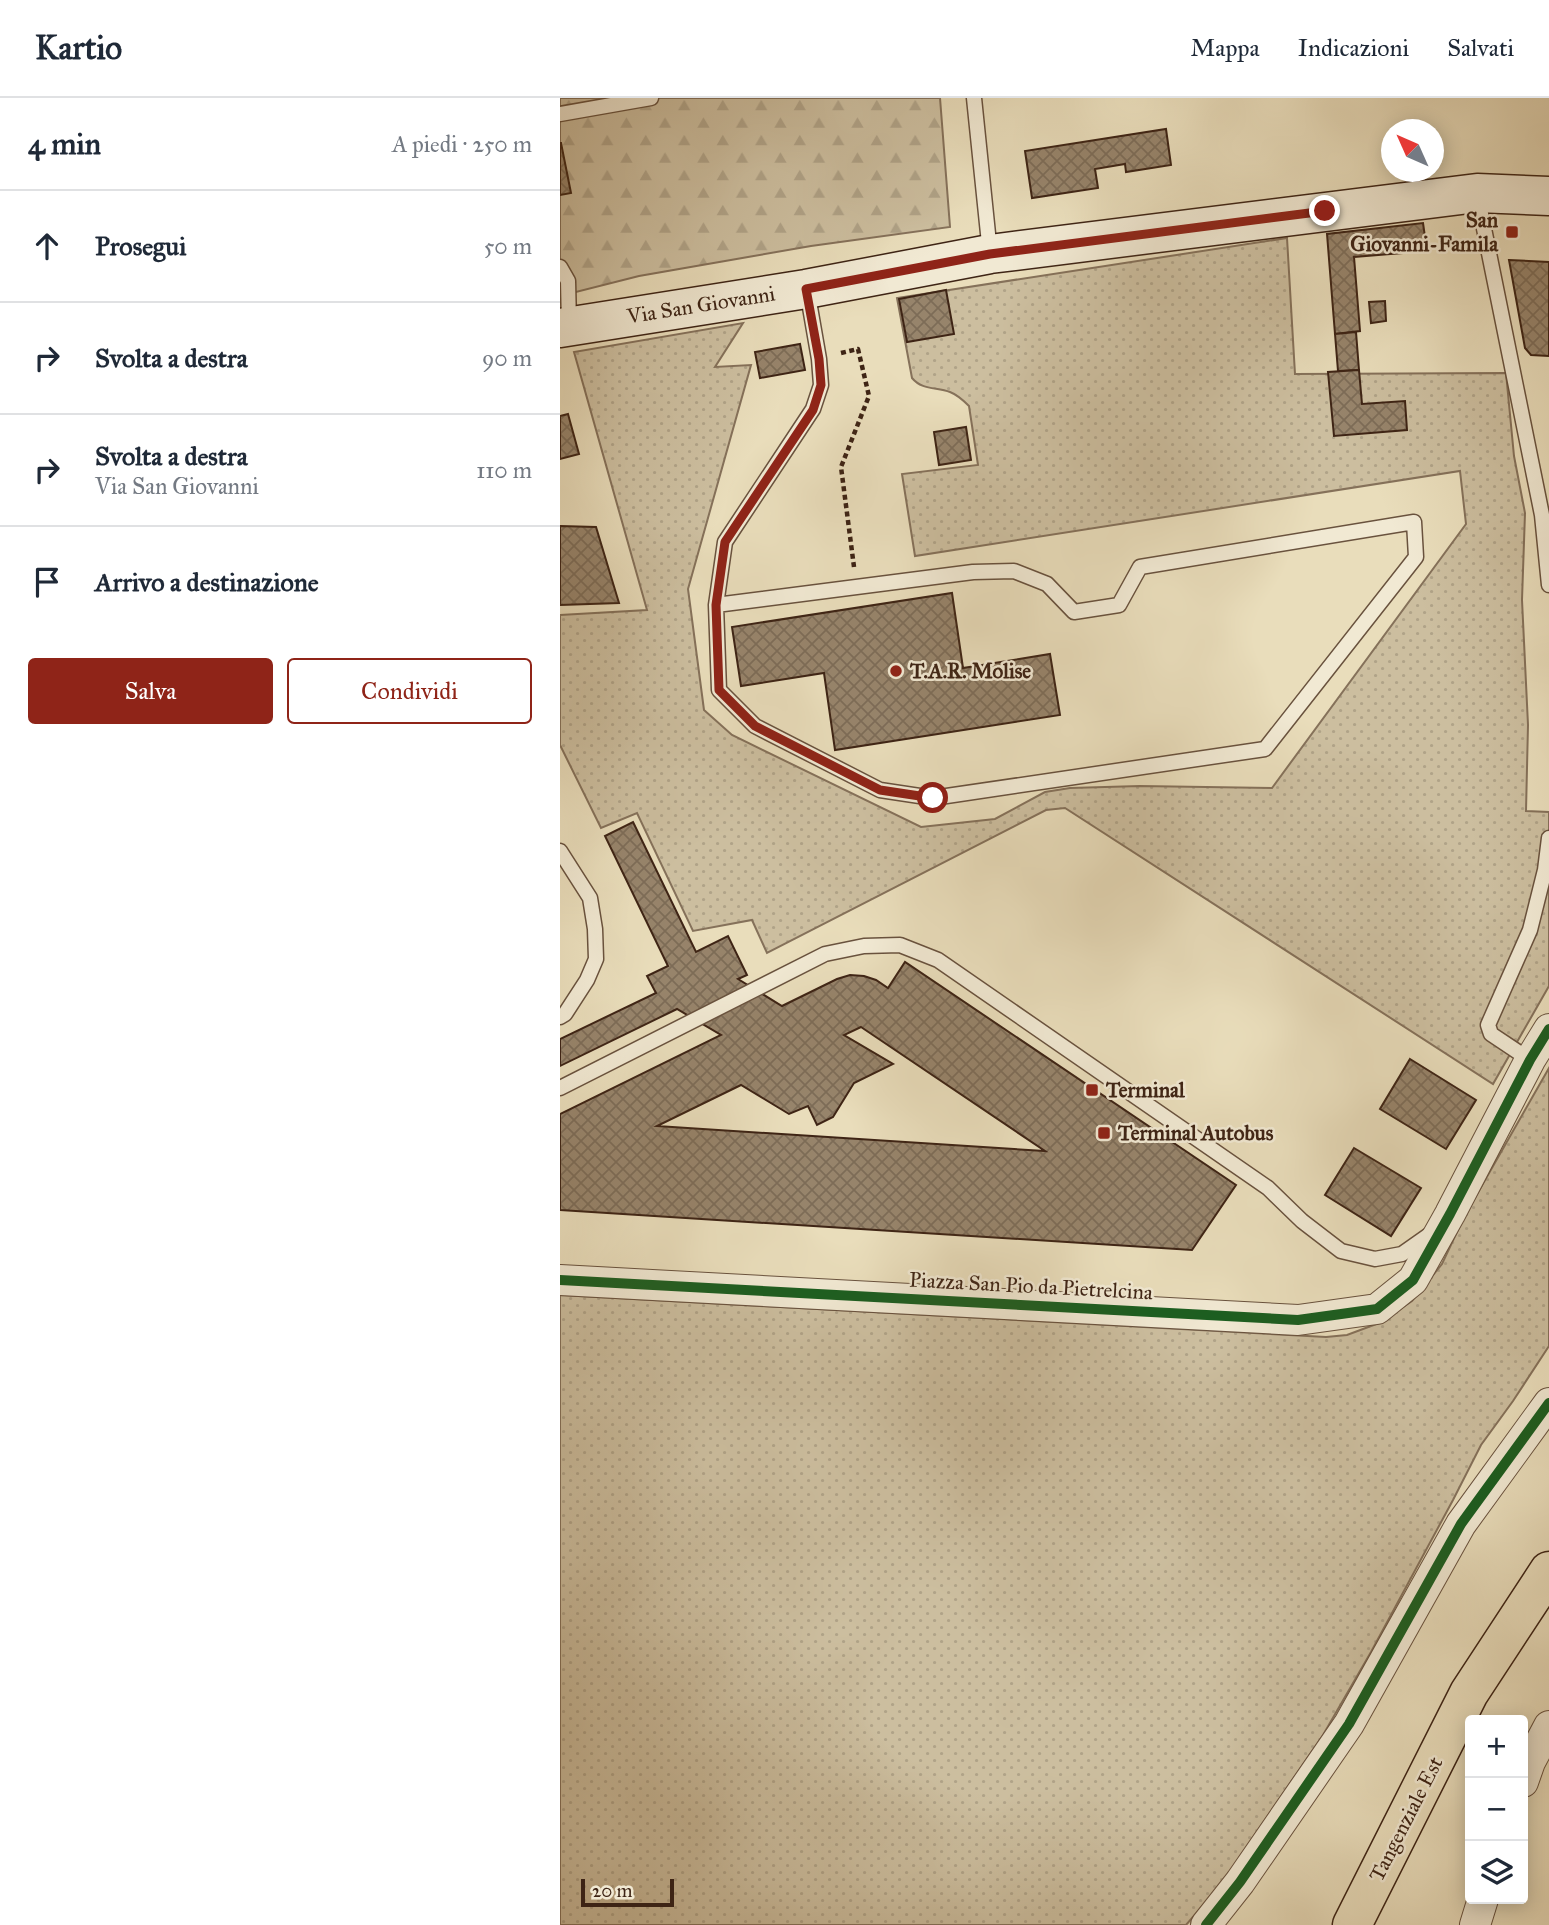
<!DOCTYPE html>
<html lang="it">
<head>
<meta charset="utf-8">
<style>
  body { margin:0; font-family:"IM FELL Great Primer",serif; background:#f6f6f7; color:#1f2937 }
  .controls { position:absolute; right:21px; bottom:21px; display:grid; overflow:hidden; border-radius:7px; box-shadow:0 4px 18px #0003 }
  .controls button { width:63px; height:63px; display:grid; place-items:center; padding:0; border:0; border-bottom:2px solid #e0e1e3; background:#fff; color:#1f2937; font:35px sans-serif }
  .compass { position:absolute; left:821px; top:21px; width:63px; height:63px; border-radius:50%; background:#fff; box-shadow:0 4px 18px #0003; rotate:315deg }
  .scale { position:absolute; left:21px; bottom:18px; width:93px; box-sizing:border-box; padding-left:7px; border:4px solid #3e2415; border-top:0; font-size:19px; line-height:24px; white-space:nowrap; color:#3e2415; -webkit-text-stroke:5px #f1e9d3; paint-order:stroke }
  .stop { position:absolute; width:21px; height:21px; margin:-16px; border:5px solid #8f2418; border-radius:50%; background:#fff }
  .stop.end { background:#8f2418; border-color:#fff; box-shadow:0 2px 7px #0008 }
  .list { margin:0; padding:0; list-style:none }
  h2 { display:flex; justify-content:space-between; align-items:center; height:91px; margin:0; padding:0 28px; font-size:30px }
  h2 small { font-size:23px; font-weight:400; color:#747a83 }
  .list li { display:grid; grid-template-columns:46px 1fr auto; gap:21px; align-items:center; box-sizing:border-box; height:112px; padding:0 28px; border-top:2px solid #e0e1e3 }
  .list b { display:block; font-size:26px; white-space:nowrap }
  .list p { margin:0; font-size:23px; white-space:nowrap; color:#747a83 }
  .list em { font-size:23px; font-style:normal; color:#747a83 }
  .actions { display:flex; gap:14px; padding:21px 28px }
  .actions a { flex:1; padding:16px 0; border:2px solid #8f2418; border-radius:7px; text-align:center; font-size:24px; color:#8f2418 }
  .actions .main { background:#8f2418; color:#fff }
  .icon { flex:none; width:38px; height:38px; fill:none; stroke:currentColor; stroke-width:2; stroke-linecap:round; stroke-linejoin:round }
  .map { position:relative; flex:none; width:989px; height:1827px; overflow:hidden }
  header { display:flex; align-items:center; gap:42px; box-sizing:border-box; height:98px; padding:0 35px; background:#fff; border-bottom:2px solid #e0e1e3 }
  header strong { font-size:33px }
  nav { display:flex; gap:38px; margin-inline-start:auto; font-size:24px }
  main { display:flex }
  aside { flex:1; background:#fff }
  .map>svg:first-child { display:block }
</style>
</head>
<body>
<header>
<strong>Kartio</strong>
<nav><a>Mappa</a><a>Indicazioni</a><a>Salvati</a></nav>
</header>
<main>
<aside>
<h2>4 min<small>A piedi · 250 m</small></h2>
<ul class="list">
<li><svg class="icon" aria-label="ahead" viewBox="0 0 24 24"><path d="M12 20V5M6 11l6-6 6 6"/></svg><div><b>Prosegui</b></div><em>50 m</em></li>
<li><svg class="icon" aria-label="right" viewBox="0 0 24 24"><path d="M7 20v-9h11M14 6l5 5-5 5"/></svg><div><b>Svolta a destra</b></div><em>90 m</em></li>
<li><svg class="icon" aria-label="right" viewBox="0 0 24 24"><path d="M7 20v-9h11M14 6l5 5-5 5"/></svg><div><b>Svolta a destra</b><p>Via San Giovanni</p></div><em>110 m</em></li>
<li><svg class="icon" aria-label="arrive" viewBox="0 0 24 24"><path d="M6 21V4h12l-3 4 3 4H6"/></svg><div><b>Arrivo a destinazione</b></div></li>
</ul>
<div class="actions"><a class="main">Salva</a><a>Condividi</a></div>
</aside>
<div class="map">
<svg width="989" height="1827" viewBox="0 0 989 1827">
  <defs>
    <pattern id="grass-dots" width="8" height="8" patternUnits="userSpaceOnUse" patternTransform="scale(1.75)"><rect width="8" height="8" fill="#ccbe9f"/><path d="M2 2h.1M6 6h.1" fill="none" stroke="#b0a388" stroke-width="1.8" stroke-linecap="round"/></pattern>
    <pattern id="forest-firs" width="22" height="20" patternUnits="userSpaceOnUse" patternTransform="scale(1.75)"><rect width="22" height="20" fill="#ccbe9f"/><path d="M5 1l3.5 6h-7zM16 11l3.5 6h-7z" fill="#b0a388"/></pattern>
    <pattern id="building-cross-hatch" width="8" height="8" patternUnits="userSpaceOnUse" patternTransform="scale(1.75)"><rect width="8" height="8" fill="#97846b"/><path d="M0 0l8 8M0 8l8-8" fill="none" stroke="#7d6c57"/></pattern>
  </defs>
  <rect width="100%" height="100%" fill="#e9ddbb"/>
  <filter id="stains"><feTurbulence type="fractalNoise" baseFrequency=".00286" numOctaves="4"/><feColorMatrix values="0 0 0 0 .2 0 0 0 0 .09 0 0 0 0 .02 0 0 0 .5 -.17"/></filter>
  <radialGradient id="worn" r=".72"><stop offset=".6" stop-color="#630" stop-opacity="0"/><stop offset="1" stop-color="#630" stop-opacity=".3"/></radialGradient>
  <g fill="url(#grass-dots)" stroke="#85715a" stroke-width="2">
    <path d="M727 140 735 276 946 275 954 358 965 415 962 502 968 627 966 713 989 714V888L933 986 505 710 486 712 207 855 192 822 133 833 77 715 41 730 0 647V517L87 512 14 254 183 225 155 269 191 267 128 491 144 612 172 637 361 729 435 721 485 694 510 690 580 688 712 690 906 426 900 373 355 458 342 376 418 367 409 308C403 302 398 297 390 294 376 289 362 292 352 280L337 200Z"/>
    <path d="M989 970V1248L953 1303 921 1347 893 1402 811 1554 763 1637 660 1788 626 1827H0V1197L766 1239 787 1237 819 1225 852 1203 882 1166 904 1119Z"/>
  </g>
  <path fill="url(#forest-firs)" stroke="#85715a" stroke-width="2" d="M0 0H380L390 129 251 148 79 178 0 198Z"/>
  <g fill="url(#building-cross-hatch)" stroke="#3e2415" stroke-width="2" fill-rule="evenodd">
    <path d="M606 31 611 67 566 74 565 66 535 71 538 90 472 100 465 53Z"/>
    <path d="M0 45H1L11 95 0 97Z"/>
    <path d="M863 125 867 153 794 159 800 233 775 236 767 136Z"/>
    <path d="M949 162 989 164V258L971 257 965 250Z"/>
    <path d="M386 192 394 236 347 244 339 201Z"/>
    <path d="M825 203 826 223 811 225 809 204Z"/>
    <path d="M796 234 799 272 778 273 775 236Z"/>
    <path d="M240 246 245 272 200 280 195 254Z"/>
    <path d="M799 272 802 306 845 303 847 332 774 338 768 274Z"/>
    <path d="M8 316 19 356 0 361V318Z"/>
    <path d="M406 329 411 362 379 367 374 334Z"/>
    <path d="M0 428 36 429 59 505 0 507Z"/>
    <path d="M392 495 403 570 490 556 500 617 275 652 264 575 181 588 172 529Z"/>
    <path d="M73 724 136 854 168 838 187 877 178 881 222 908 277 881 290 877 304 878 316 882 328 890 345 864 676 1087 632 1152 0 1112V1016L161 937 117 911 0 968V941L96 895 87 878 108 868 45 738ZM301 929 485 1053 97 1028 181 987 229 1016 248 1008 257 1027 273 1019 294 985 333 966 284 937Z"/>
    <path d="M850 961 916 1002 886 1051 820 1011Z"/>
    <path d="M794 1050 861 1090 831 1138 765 1097Z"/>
  </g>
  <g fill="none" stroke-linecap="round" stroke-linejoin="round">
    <defs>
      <g id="service">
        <path d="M414 0 430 155"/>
        <path d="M0 16 91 0"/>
        <path d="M917 96 982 417 989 487"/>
        <path d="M0 169 8 183 9 226"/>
        <path d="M156 507 413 474 454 473 487 486 514 514 559 507 580 469 854 424 856 459 705 651 373 700 320 692 195 628 159 592 156 507 165 444 253 311 261 287 259 261 247 192"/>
        <path d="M0 753 30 800 35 831 36 861 27 882 5 916 0 919"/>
        <path d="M970 962 931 936 928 927 970 832 985 772 989 740"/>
        <path d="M0 990 265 856 304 848 340 847 378 862 708 1090 742 1123 781 1153 815 1161 842 1156 869 1137"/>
      </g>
      <g id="minor">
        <path d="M0 1182 738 1222 817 1211 853 1182 890 1116 970 962 989 931"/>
        <path d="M963 1684 970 1664 989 1628"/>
        <path d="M646 1827 680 1784 789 1626 901 1426 989 1305"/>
        <path d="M915 1827 923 1801"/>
      </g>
      <path id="secondary" d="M0 230 246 191 430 156 917 95 989 98"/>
      <path id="primary" d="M792 1827 909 1595 989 1473"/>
    </defs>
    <use href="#service" stroke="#69523e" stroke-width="17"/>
    <use href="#minor" stroke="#69523e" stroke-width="32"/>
    <use href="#secondary" stroke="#3e2415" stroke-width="41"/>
    <use href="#primary" stroke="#3e2415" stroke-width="41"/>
    <path stroke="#3e2415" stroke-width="4.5" stroke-dasharray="5 3.5" stroke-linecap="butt" d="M281 255 298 251 309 298 281 369 294 469"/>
    <use href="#service" stroke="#f1e9d3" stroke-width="14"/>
    <use href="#minor" stroke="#f1e9d3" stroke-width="30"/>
    <use href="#secondary" stroke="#f1e9d3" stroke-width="38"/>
    <use href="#primary" stroke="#e9ddbb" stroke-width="38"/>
    <defs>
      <g id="cycleway">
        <path d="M0 1182 738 1222 817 1211 853 1182 890 1116 970 962 989 931"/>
        <path d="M646 1827 680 1784 789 1626 901 1426 989 1305"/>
      </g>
    </defs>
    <use href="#cycleway" stroke="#f1e9d3" stroke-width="15"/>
    <use href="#cycleway" stroke="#1b5e20" stroke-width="10"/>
  </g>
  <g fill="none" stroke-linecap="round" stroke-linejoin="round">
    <path stroke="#8f2418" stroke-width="9" d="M373 700 320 692 195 628 159 592 156 507 165 444 253 312 261 287 259 261 246 191 430 156 765 113"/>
  </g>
  <g fill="#8f2418" stroke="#f1e9d3" stroke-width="2.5">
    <rect x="945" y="127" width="14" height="14" rx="3.5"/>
    <circle cx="336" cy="573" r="7"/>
    <rect x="525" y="985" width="14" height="14" rx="3.5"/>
    <rect x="537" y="1028" width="14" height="14" rx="3.5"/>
  </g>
  <g text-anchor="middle" stroke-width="5" stroke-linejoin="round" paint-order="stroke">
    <g font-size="21" font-weight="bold" fill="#3e2415" stroke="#f1e9d3" text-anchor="start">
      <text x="938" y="129" text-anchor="end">San<tspan x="938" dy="24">Giovanni-Famila</tspan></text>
      <text x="350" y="580">T.A.R. Molise</text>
      <text x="546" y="999">Terminal</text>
      <text x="558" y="1042">Terminal Autobus</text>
    </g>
    <g font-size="21" fill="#3e2415" stroke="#f1e9d3">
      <text transform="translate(141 207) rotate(-9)" y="7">Via San Giovanni</text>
      <text transform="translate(471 1188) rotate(3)" y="7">Piazza San Pio da Pietrelcina</text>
      <text transform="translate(846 1721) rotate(-63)" y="7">Tangenziale Est</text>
    </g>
  </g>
  <rect width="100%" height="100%" filter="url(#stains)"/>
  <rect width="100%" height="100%" fill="url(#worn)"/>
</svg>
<div class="controls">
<button>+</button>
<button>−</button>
<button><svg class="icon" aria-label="layers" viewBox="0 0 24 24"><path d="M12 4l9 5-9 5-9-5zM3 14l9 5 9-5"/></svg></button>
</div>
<svg class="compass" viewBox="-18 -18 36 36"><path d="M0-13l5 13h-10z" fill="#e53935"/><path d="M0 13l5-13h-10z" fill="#747a83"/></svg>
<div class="scale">20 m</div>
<div class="stop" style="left:373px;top:700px"></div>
<div class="stop end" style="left:765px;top:113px"></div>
</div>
</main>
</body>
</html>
